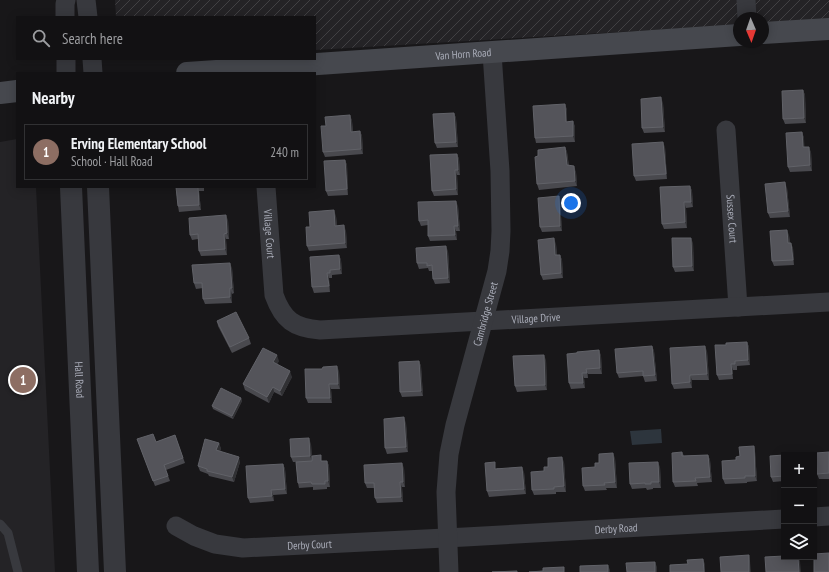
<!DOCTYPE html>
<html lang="en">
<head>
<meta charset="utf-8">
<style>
  body { margin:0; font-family:"PT Sans Narrow",sans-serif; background:#1b1a1c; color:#f1f3f6 }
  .controls { position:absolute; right:12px; bottom:12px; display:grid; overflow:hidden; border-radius:0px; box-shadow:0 2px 10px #0003 }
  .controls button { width:36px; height:36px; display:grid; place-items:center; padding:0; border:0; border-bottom:1px solid #313133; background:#121113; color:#f1f3f6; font:20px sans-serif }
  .compass { position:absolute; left:733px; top:12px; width:36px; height:36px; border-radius:50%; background:#121113; box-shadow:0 2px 10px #0003; rotate:178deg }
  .you { position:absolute; left:571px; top:203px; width:14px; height:14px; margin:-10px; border:3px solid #fff; border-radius:50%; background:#1a73e8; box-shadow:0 0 0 6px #1a73e833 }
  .badge { display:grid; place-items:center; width:26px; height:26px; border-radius:50%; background:#b45309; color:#fff; font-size:13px; font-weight:700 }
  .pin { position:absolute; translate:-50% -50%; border:2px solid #fff; box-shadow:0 1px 4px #0006 }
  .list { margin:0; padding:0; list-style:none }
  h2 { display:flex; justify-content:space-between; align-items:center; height:52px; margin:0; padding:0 16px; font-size:17px }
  h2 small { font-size:13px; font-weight:400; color:#9c9da0 }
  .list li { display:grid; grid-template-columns:26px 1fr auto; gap:12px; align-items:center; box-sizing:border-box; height:56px; margin:0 8px 8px; padding:0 8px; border:1px solid #313133; border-radius:0px }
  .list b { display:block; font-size:15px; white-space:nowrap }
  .list p { margin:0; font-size:13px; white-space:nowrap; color:#9c9da0 }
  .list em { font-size:13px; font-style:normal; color:#9c9da0 }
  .icon { flex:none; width:22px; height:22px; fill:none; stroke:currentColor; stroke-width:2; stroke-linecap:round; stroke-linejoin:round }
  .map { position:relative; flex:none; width:829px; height:572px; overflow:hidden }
  .search { position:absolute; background:#121113; box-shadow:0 2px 10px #0003; left:16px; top:16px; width:300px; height:44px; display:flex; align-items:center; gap:10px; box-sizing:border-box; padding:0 14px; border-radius:0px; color:#9c9da0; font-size:15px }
  .panel { position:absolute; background:#121113; box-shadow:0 2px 10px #0003; left:16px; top:72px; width:300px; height:116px; border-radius:0px }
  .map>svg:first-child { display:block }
</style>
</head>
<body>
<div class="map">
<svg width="829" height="572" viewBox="0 0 829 572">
  <defs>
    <pattern id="industrial-furrows" width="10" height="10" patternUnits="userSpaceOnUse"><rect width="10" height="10" fill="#242326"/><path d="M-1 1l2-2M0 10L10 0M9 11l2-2" fill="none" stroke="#414043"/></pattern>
  </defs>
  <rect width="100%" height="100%" fill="#181719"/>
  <path fill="#242326" d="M17 139V187H36L55 572H0V142Z"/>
  <path fill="url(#industrial-furrows)" d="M115 0H829V19L763 23V18H739V25L315 50V17H116Z"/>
  <path fill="#2d353d" d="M661 429 662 443 632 445 630 431Z"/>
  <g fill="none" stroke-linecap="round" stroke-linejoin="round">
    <path stroke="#38393e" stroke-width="9" d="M0 524 8 533 18 572"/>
    <g stroke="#38393e" stroke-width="19">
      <path d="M86 0 88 17"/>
      <path d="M746 0 747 18"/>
      <path d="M65 17V4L66 0"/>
      <path d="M66 59V73"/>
      <path d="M92 59 93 73"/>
      <path id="s1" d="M726 130 738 307"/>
      <path id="s2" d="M266 187 274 295C283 320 294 328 320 330L829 302"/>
      <path d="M814 517 829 516"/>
      <path id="s3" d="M176 526 194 536 215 544 243 548 465 537 784 519"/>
      <path id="s4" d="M449 572 446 492 449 454 455 425 497 271 500 251 501 231 500 171 492 53"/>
    </g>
    <g stroke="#38393e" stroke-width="22">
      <path id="s5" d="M71 187 88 572"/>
      <path d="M98 187 115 572"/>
    </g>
    <g stroke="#46484e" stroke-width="22">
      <path d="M763 33 829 29"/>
      <path id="s6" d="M187 73 739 35"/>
      <path d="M0 93 17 91"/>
    </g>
  </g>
  <g fill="#49494e">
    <path d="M803 90 805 95 806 123 785 124 783 119Z"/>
    <path d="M663 103 665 132 644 133 642 128Z"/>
    <path d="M565 104 567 110V122L573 121 575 127V142L536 143 535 138Z"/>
    <path d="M454 113 456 118 458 147 437 148 435 143Z"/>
    <path d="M350 115 352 121 353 132 360 131 362 136 363 154 325 157 323 152 326 126Z"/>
    <path d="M802 132 804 138V147L811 152 812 171 790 172 788 167Z"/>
    <path d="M565 147 567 152 569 166 576 172 577 186 539 190 537 184 538 156Z"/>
    <path d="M665 147 667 179 636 181 634 176Z"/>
    <path d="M457 154 459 159 460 175H457L458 195 434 196 432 191Z"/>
    <path d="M345 160 347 165 348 195 328 196 326 191Z"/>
    <path d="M690 186 692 191 693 207 686 208 687 228 664 229 662 224Z"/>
    <path d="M176 187H204V191H199L201 210 179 212 178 206Z"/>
    <path d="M787 188 790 217 770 218 768 213Z"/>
    <path d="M559 196 560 202 562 231 542 232 540 227Z"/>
    <path d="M458 206 460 231H456L457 240 430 241 428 236V225L421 226 419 221Z"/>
    <path d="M336 216 337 226 346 231 347 248 309 251 307 246Z"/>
    <path d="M228 220 229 239H226L227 255 201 256 199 251 198 239 192 240 190 235Z"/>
    <path d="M789 235 790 243 793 248 794 265 774 266 772 261Z"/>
    <path d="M693 243 694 271 675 272 673 267Z"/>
    <path d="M556 244 557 255H560L562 260 563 278 543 280 541 275Z"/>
    <path d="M448 251 450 283 435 284 433 279V271H429L428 268 419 269 417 263Z"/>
    <path d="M339 255 341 260 342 274 332 275V278H329L330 292 314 293 312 287Z"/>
    <path d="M232 268 234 293 232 294V303L205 304 203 299V288L196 289 194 283Z"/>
    <path d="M217 321 249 338 251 344 232 353 218 326Z"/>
    <path d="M747 342 749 347 750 365 737 366V370H733V379L719 380 717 375 726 345Z"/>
    <path d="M652 346 654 351 657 381 645 382 643 376 619 378 617 373Z"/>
    <path d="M599 350 601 356 602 374H588V378H584L585 388 571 389 569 383 577 353Z"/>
    <path d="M707 351 709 380H692V388L674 389 672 384Z"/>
    <path d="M546 360 547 390 517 392 515 386Z"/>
    <path d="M279 361 277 364 292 377 282 396 274 392 269 403 245 390 243 384Z"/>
    <path d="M419 361 421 366 423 396 402 397 400 392Z"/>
    <path d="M339 371 340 389H331L332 403H308L306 398Z"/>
    <path d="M241 398 242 401 233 419 213 409 212 406Z"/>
    <path d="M406 423 408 452 387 454 385 448Z"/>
    <path d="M175 435 185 463 166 470 170 481 155 486 137 439 156 442Z"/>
    <path d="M219 443 221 449 220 451 240 462 234 482 209 476 208 474 200 471 198 466Z"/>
    <path d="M311 444 312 461H327L329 466 330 487H327V489L313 490V487L299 488 298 483 296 462H293L291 457Z"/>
    <path d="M754 446 755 451 757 481 747 482V483L725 484 723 479 736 460 740 456Z"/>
    <path d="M682 452 684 456 708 455 710 460 712 482 697 483 698 486 675 487 673 482Z"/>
    <path d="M829 452V479H819L817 474Z"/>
    <path d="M784 455V481L773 482 771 477Z"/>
    <path d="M615 458 617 488H606L607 490 585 491 583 486 595 467 599 463Z"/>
    <path d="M564 462 566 492H556V494L534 495 532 490 548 467Z"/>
    <path d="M283 464 285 469 287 494 273 495 274 501 250 503 248 498Z"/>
    <path d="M660 467 661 488H653V489L647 490 646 488 632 489 630 484Z"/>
    <path d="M404 468 405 487H402L403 502 377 503 375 498 374 488H367L365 483Z"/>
    <path d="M497 468 524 472 526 494 489 497 487 491Z"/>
  </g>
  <g fill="#313134">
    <path d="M803 90 805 95 806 123 804 118Z"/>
    <path d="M661 97 663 103 665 132 663 127Z"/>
    <path d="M565 104 567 110V127L566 122Z"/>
    <path d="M454 113 456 118 458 147 456 142Z"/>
    <path d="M350 115 352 121 353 137 351 132Z"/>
    <path d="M573 121 575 127V142L573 136Z"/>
    <path d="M360 131 362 136 363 154 361 149Z"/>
    <path d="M802 132 804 138 805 153 803 147Z"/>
    <path d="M663 142 665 147 667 179 666 174Z"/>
    <path d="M565 147 567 152 569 171 567 165Z"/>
    <path d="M809 147 811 152 812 171 810 165Z"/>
    <path d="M457 154 459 159 460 175 458 170Z"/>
    <path d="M345 160 347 165 348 195 347 189Z"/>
    <path d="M574 166 576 172 577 186 575 181Z"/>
    <path d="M455 170 457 175 458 195 456 189Z"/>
    <path d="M785 182 787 188 790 217 788 211Z"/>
    <path d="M690 186 692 191 693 207 691 202Z"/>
    <path d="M198 187 199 191 201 210 199 205Z"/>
    <path d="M559 196 560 202 562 231 560 226Z"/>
    <path d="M456 201 458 206 460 231 458 226Z"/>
    <path d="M684 202 686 208 687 228 685 222Z"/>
    <path d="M334 210 336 216 337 231 335 226Z"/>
    <path d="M226 215 228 220 229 239 227 233Z"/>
    <path d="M344 225 346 231 347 248 345 243Z"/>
    <path d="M454 226 456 231 457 240 455 235Z"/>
    <path d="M787 230 789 235 790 248 788 243Z"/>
    <path d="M224 234 226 239 227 255 225 249Z"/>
    <path d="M554 238 556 244 557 260 555 255Z"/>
    <path d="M691 238 693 243 694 271 692 266Z"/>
    <path d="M791 243 793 248 794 265 793 260Z"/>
    <path d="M446 246 448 251 450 283 448 278Z"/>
    <path d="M339 255 341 260 342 274 340 269Z"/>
    <path d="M560 255 562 260 563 278 561 273Z"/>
    <path d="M230 263 232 268 234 293 232 288Z"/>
    <path d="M327 273 329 278 330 292 329 286Z"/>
    <path d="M230 288 232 294V303L230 297Z"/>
    <path d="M747 342 749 347 750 365 748 360Z"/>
    <path d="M652 346 654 351 657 381 655 375Z"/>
    <path d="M705 346 707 351 709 380 707 374Z"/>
    <path d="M599 350 601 356 602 374 600 368Z"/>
    <path d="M277 355 279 361 275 368 273 362Z"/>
    <path d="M544 355 546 360 547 390 545 385Z"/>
    <path d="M419 361 421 366 423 396 421 391Z"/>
    <path d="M731 364 733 370V379L732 374Z"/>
    <path d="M337 366 339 371 340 389 338 384Z"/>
    <path d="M586 369 588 374V378L587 373Z"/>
    <path d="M290 371 292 377 282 396 280 391Z"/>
    <path d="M582 373 584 378 585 388 583 383Z"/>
    <path d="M690 375 692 380V388L690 382Z"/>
    <path d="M329 384 331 389 332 403 330 398Z"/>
    <path d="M273 387 274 392 269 403 267 397Z"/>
    <path d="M241 398 242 401 233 419 232 416Z"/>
    <path d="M404 417 406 423 408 452 406 447Z"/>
    <path d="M309 438 311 444 312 461 310 456Z"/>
    <path d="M219 443 221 449 218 455 216 450Z"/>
    <path d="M754 446 755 451 757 481 755 476Z"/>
    <path d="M613 453 615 458 617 488 615 482Z"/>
    <path d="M708 455 710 460 712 482 710 477Z"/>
    <path d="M239 457 240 462 234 482 232 477Z"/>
    <path d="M562 457 564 462 566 492 564 486Z"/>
    <path d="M327 461 329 466 330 487 328 481Z"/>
    <path d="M658 462 660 467 661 488 659 482Z"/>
    <path d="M402 463 404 468 405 487 403 482Z"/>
    <path d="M283 464 285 469 287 494 285 489Z"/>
    <path d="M522 467 524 472 526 494 524 489Z"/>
    <path d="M400 482 402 487 403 502 401 497Z"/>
    <path d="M271 490 273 495 274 501 272 496Z"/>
    <path d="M749 555 750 561 751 572H749Z"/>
    <path d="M798 557 800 561 801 572H799Z"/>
    <path d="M703 559 705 564V572H704Z"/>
    <path d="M655 562 657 567V572H655Z"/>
    <path d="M608 565 610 570V572H608Z"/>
  </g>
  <g fill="#54545a" stroke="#616268">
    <path d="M803 90 804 118 783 119 782 91Z"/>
    <path d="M661 97 663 127 642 128 641 99Z"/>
    <path d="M565 104 566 122 573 121V136L535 138 533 106Z"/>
    <path d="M454 113 456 142 435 143 433 114Z"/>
    <path d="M350 115 351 132 360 131 361 149 323 152 321 126H326L325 117Z"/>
    <path d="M802 132 803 147H809L810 165 788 167 786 133Z"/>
    <path d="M663 142 666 174 634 176 632 144Z"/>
    <path d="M565 147 567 165 574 166 575 181 537 184 535 157 538 156V150Z"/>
    <path d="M457 154 458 170H455L456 189 432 191 430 155Z"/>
    <path d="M345 160 347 189 326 191 324 161Z"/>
    <path d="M785 182 788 211 768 213 765 184Z"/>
    <path d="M690 186 691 202H684L685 222 662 224 660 187Z"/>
    <path d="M176 187H198L199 205 178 206Z"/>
    <path d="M559 196 560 226 540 227 538 198Z"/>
    <path d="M456 201 458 226H454L455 235 428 236V220L419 221 418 202Z"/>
    <path d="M334 210 335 226 344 225 345 243 307 246 306 227H310L309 212Z"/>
    <path d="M226 215 227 233 224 234 225 249 199 251 198 234 190 235 189 218Z"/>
    <path d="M787 230 788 243H791L793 260 772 261 770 231Z"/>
    <path d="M554 238 555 255H560L561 273 541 275 538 240Z"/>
    <path d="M672 238H691L692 266 673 267Z"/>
    <path d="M446 246 448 278 433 279 432 265 427 266V263H417L416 248Z"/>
    <path d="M339 255 340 269 330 270V273H327L329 286 312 287 310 257Z"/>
    <path d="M230 263 232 288H230V297L203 299 202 283H194L192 265Z"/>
    <path d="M236 312 249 338 230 347 217 321Z"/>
    <path d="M747 342 748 360 735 361V364H731L732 374 717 375 715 345H726V343Z"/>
    <path d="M652 346 655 375 643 376V371L617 373 615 349Z"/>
    <path d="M705 346 707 374 690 375V382L672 384 670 348Z"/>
    <path d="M263 348 277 355 273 362 290 371 280 391 273 387 267 397 243 384Z"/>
    <path d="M599 350 600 368 586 369 587 373H582L583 383H569L567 354 577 353V352Z"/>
    <path d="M544 355 545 385 515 386 513 356Z"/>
    <path d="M419 361 421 391 400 392 399 362Z"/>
    <path d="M337 366 338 384H329L330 398H306L305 369H322L323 367Z"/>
    <path d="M221 388 241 398 232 416 212 406Z"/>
    <path d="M404 417 406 447 385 448 384 419Z"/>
    <path d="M153 434 156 442 175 435 183 458 164 465 168 476 153 481 137 439Z"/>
    <path d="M309 438 310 456 291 457 290 439Z"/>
    <path d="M205 439 219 443 216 450 239 457 232 477 207 471V469L198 466Z"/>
    <path d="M754 446 755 476H745V478L723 479 722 461 736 460V457L740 456 739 447Z"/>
    <path d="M682 452V456L708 455 710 477 695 478 696 481 673 482 672 453Z"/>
    <path d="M829 452V473L817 474 816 453Z"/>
    <path d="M613 453 615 482 604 483 605 485 583 486 582 468 595 467V463H599V454Z"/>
    <path d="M321 455V461H327L328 481H325V484H312L311 482 298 483 296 462 312 461V456Z"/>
    <path d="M784 455V476L771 477 770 456Z"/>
    <path d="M562 457 564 486 554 487V489L532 490 531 472 544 471V467H548V458Z"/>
    <path d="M495 462V469L522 467 524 489 487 491 485 463Z"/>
    <path d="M658 462 659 482H651V484H645V483L630 484 629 463Z"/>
    <path d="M402 463 403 482H400L401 497 375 498 374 483H365L364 465Z"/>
    <path d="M283 464 285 489 271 490 272 496 248 498 246 466Z"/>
    <path d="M829 553V572H814V554Z"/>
    <path d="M749 555V572H721L720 557Z"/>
    <path d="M784 556V557H798L799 572H766L765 557Z"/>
    <path d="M703 559 704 572H670V565L688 564 687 560Z"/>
    <path d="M655 562V572H627L626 563Z"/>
    <path d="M608 565V572H580V566Z"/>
    <path d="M564 567V572H529L543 571V568Z"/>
    <path d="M517 571V572H492Z"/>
  </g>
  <g text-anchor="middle" stroke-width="4" stroke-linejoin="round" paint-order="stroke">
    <g font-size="11" fill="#aaadb9" stroke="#131214">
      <text dy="4" stroke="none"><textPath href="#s6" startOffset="277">Van Horn Road</textPath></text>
      <text dy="4" stroke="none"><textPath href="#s1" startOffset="89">Sussex Court</textPath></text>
      <text dy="4" stroke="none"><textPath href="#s2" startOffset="47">Village Court</textPath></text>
      <text dy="4" stroke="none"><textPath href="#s4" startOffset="263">Cambridge Street</textPath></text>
      <text dy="4" stroke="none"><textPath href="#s2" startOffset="387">Village Drive</textPath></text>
      <text dy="4" stroke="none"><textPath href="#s5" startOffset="193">Hall Road</textPath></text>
      <text dy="4" stroke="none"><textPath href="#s3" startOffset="445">Derby Road</textPath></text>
      <text dy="4" stroke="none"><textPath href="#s3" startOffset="138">Derby Court</textPath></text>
    </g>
  </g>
</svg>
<div class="controls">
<button>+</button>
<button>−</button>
<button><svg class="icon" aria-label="layers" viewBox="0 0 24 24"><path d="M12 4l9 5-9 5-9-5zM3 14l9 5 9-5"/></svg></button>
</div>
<svg class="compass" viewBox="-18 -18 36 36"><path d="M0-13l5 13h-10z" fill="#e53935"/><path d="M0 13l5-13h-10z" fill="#9c9da0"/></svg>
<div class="you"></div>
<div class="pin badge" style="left:23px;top:380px;background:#8d6e63">1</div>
<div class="search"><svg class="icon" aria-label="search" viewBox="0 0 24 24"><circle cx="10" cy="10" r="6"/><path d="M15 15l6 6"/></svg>Search here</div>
<section class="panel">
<h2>Nearby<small></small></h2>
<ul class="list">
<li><span class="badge" style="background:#8d6e63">1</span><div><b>Erving Elementary School</b><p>School · Hall Road</p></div><em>240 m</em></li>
</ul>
</section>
</div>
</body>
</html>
